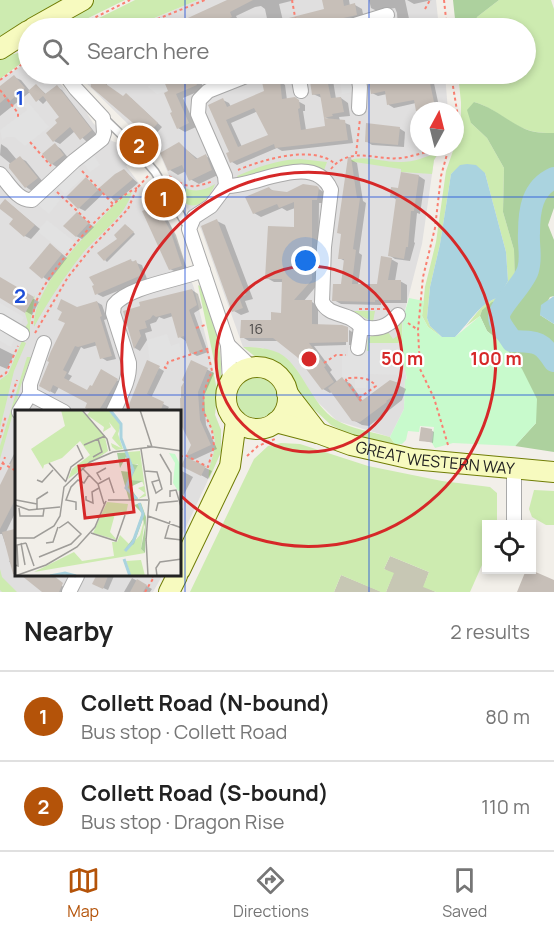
<!DOCTYPE html>
<html lang="en">
<head>
<meta charset="utf-8">
<style>
  body { margin:0; font-family:Manrope,sans-serif; background:#f2f2f2; color:#222 }
  .controls { position:absolute; right:18px; bottom:18px; display:grid; overflow:hidden; border-radius:0px; box-shadow:0 3px 9px #0003 }
  .controls button { width:54px; height:54px; display:grid; place-items:center; padding:0; border:0; border-bottom:2px solid #e0e0e0; background:#fff; color:#222; font:30px sans-serif }
  .compass { position:absolute; left:410px; top:102px; width:54px; height:54px; border-radius:50%; background:#fff; box-shadow:0 3px 9px #0003; rotate:7deg }
  .you { position:absolute; left:306px; top:261px; width:21px; height:21px; margin:-15px; border:4px solid #fff; border-radius:50%; background:#1a73e8; box-shadow:0 0 0 9px #1a73e833 }
  .badge { display:grid; place-items:center; width:39px; height:39px; border-radius:50%; background:#b45309; color:#fff; font-size:20px; font-weight:700 }
  .pin { position:absolute; translate:-50% -50%; border:3px solid #fff; box-shadow:0 2px 6px #0006 }
  .list { margin:0; padding:0; list-style:none }
  h2 { display:flex; justify-content:space-between; align-items:center; height:78px; margin:0; padding:0 24px; font-size:26px }
  h2 small { font-size:20px; font-weight:400; color:#767676 }
  .list li { display:grid; grid-template-columns:39px 1fr auto; gap:18px; align-items:center; box-sizing:border-box; height:90px; padding:0 24px; border-top:2px solid #e0e0e0 }
  .list b { display:block; font-size:22px; white-space:nowrap }
  .list p { margin:0; font-size:20px; white-space:nowrap; color:#767676 }
  .list em { font-size:20px; font-style:normal; color:#767676 }
  .icon { flex:none; width:33px; height:33px; fill:none; stroke:currentColor; stroke-width:2; stroke-linecap:round; stroke-linejoin:round }
  .map { position:relative; flex:none; width:554px; height:592px; overflow:hidden }
  .search { position:absolute; background:#fff; box-shadow:0 3px 9px #0003; left:18px; right:18px; top:18px; height:66px; display:flex; align-items:center; gap:15px; box-sizing:border-box; padding:0 21px; border-radius:33px; color:#767676; font-size:22px }
  .sheet { height:258px; background:#fff }
  nav { display:flex; justify-content:space-around; align-items:center; box-sizing:border-box; height:84px; border-top:2px solid #e0e0e0; background:#fff; font-size:16px; color:#767676 }
  nav a { display:grid; justify-items:center; gap:3px }
  nav .on { color:#b45309 }
  .map>svg:first-child { display:block }
</style>
</head>
<body>
<div class="map">
<svg width="554" height="592" viewBox="0 0 554 592">
  <rect width="100%" height="100%" fill="#f2efe9"/>
  <g fill="#e0dfdf">
    <path d="M198 0H436L439 28H131Z"/>
    <path d="M28 62V74H51L85 110 93 123 112 141 121 144 134 159 126 166 154 203 165 210 194 288 209 351 217 390 215 415 221 430V452L180 540V412H16V576H162L153 592H0V79Z"/>
    <path d="M77 74H445L448 111H419V147H442L434 160 422 244 403 318 402 359 407 380H405L404 409 390 437 337 421 263 348 243 347 201 229 177 194 158 150 153 143 134 130Z"/>
  </g>
  <g fill="#c7c7b4">
    <path d="M390 556 429 572 424 586 436 592H386L393 574 384 569Z"/>
    <path d="M341 575 382 592H334Z"/>
  </g>
  <g fill="#cdebb0">
    <path d="M0 0H68L0 39Z"/>
    <path d="M95 0H125L68 28H63C66 14 82 7 95 0Z"/>
    <path d="M135 0H198L130 28H79Z"/>
    <path d="M499 0H551L554 9V133C544 133 535 133 525 129 507 122 493 107 474 102L471 123 487 138 504 168 503 212 514 250 515 285 503 300 492 303 482 310 480 316 466 326C479 312 480 304 499 297L508 281 506 252 485 173 458 168 451 174 440 244 430 287 427 318 430 326 442 337 428 327 422 316 425 287 436 242 446 171 461 128V102L458 74H526V28H474L477 17Z"/>
    <path d="M18 53 28 54V58L0 79V57Z"/>
    <path d="M439 152 434 160 432 174 401 172V169L348 161C364 154 384 163 401 162 414 162 426 157 439 152Z"/>
    <path d="M300 159 327 162 324 170 305 169 239 179 237 176C258 167 277 160 300 159Z"/>
    <path d="M170 179C187 191 197 195 215 184 211 196 196 214 183 201 177 195 174 187 170 179Z"/>
    <path d="M132 192C125 217 99 234 83 253 65 276 48 301 34 327 32 285 95 225 123 196Z"/>
    <path d="M198 285 204 289C214 323 225 353 220 389Z"/>
    <path d="M35 295 30 324V334L23 331 28 323 25 313Z"/>
    <path d="M352 311H375L373 322Z"/>
    <path d="M402 322V343H369V351H367L368 339 372 335 388 332 393 339 400 334 396 327Z"/>
    <path d="M22 341 26 343 14 371 0 428V380L8 374Z"/>
    <path d="M243 347C255 347 268 348 279 353 301 364 312 406 336 420 351 429 373 432 390 437L395 444 365 439 345 432 331 425 305 401 284 370 257 358Z"/>
    <path d="M27 357H31L21 385 0 459V446Z"/>
    <path d="M213 371 217 390 215 415 221 430V452L209 479C207 467 215 456 215 443 215 433 210 426 206 416 201 401 206 385 213 371Z"/>
    <circle cx="257" cy="398" r="20"/>
    <path d="M281 443 300 444 368 466 442 481 490 487 497 493V524H486V556L470 592H436L423 587 429 572 390 556 384 569 394 573 386 592H381L341 575 334 592H190L254 459 268 446Z"/>
    <path d="M534 490 554 491V525H546L532 517 529 509Z"/>
    <path d="M0 569 2 577 17 592H2L0 590Z"/>
  </g>
  <g fill="#add19e">
    <path d="M453 0H499L477 17 474 28H456Z"/>
    <path d="M474 102C493 107 507 121 525 129 534 133 544 133 554 133V208L548 225 554 240V296L550 297 540 315 554 324V452L515 446 536 423 503 344 487 331 480 316 482 310 492 302 503 300 515 285 514 250 503 212 504 168 487 138 471 123 467 110Z"/>
  </g>
  <path fill="#c8facc" d="M409 298 424 301 422 316 428 327 442 337H455L480 316 487 331 503 344 522 369 537 399 536 423 515 446 453 443 435 448 432 443 434 427 420 426 419 432 408 431 406 440 402 444H395L390 437 404 409 405 379H407L402 359V339L403 318Z"/>
  <g fill="#e2e2e2">
    <path d="M339 74H358L360 91 342 94Z"/>
    <path d="M167 75 174 89 157 94 148 87 152 82Z"/>
    <path d="M28 102 49 127 25 146 14 137H7L2 140 0 130 27 110 24 106Z"/>
    <path d="M90 149 100 165 90 172 84 164 78 168 85 176 65 194 58 187 52 193 60 200 49 214 32 200Z"/>
    <path d="M47 220 75 242 65 254 37 231Z"/>
    <path d="M0 303 24 317 11 347 0 341Z"/>
    <path d="M167 334 171 346 179 343 183 356 167 361 160 376 156 374 150 362 147 340Z"/>
    <path d="M369 343H402V359L406 375 367 374 366 388H355V378L342 377V356H348V348H365V351H369Z"/>
  </g>
  <g fill="#aad3df">
    <path d="M467 164 476 165 485 173 506 252 508 281 499 297C479 304 470 322 455 337H442L430 326 427 318 430 287 440 244 451 174 460 165Z"/>
    <path d="M554 296V324L540 315 541 305Z"/>
  </g>
  <g fill="#0003" fill-rule="evenodd">
    <path d="M234 0H295L279 4 283 21 326 10 324 0H349L350 6 355 5 362 9 364 19 326 28H269L265 9 261 6 255 7 236 16 242 28H170Z"/>
    <path d="M369 0H405L411 28H419H395H398L397 13 395 8 377 11 371 8Z"/>
    <path d="M407 0H432L414 4Z"/>
    <path d="M92 74H107V86L123 98H131L162 127 153 137 148 134 92 87Z"/>
    <path d="M162 74H176L177 76 182 74H204L198 76 204 89 183 98 196 127 185 132 178 128 170 92Z"/>
    <path d="M310 74H332L336 99 341 98 348 103 350 116 339 117 340 121 350 125 353 143 282 151 277 148 237 165 232 162 223 100 229 103 231 107 265 92 280 81 285 85 287 100 294 99 305 105V111H303L306 130 327 127 332 121 325 117 322 98 313 94ZM258 111 270 136 242 147 231 123Z"/>
    <path d="M381 74H394L398 90 415 87 412 74H432L440 111H419V119L416 103 394 108 389 105 387 94 378 96 372 93Z"/>
    <path d="M14 77 21 80 30 91 37 86 47 95 57 87 62 90 96 134 87 142 75 131 60 144 54 141 61 117 48 99 43 104 30 92 0 116V88Z"/>
    <path d="M419 120V131L416 129 414 121Z"/>
    <path d="M399 128 405 132 404 147 372 145 366 141Z"/>
    <path d="M1 144 7 148 17 160 20 158 26 161 43 182 32 191 26 187 11 168V164L0 155Z"/>
    <path d="M179 144 198 159 205 156 214 160 220 174 199 184 190 179 186 171 178 175 170 170Z"/>
    <path d="M55 145 61 149 69 159 58 168 52 164 44 154Z"/>
    <path d="M350 159 357 163 363 201 366 203 359 253 362 255 358 286H378L391 259 398 263 395 281H400L407 285V303H381V305L341 304 334 300 342 286 345 261 339 258Z"/>
    <path d="M124 171 138 183 116 202 105 192 85 211 79 208 87 179 99 190 116 175Z"/>
    <path d="M402 174 419 176 425 180 420 214 417 213 414 242 415 243 410 261 395 259 389 255 397 200 391 196 400 190Z"/>
    <path d="M316 187 325 193 324 203H319L318 284 303 302H312L318 306V326L346 328V345L314 346 332 370 330 372 338 383 342 379 351 384 363 401 398 385 406 389 402 400 369 426 362 425 353 420 333 391 330 393 323 389 298 356 279 341H249L242 337 283 314V282H274L267 278 295 228V208L287 211 282 208 261 217 254 213 269 188 275 192 287 193Z"/>
    <path d="M11 205 40 229 31 239 25 236 15 219Z"/>
    <path d="M156 206 162 210 176 235 187 269 176 272 170 269Z"/>
    <path d="M77 214 94 227 82 239 76 236Z"/>
    <path d="M217 221 225 225 253 299 245 301 249 312 241 315 234 311Z"/>
    <path d="M128 227 135 234 107 262 105 260Z"/>
    <path d="M56 249 67 258 49 281 43 277Z"/>
    <path d="M131 261 142 265 147 279 103 297 97 294Z"/>
    <path d="M0 278 39 302 32 315 0 296Z"/>
    <path d="M192 290 198 294 202 308 194 313 208 352 197 356 191 353 186 341 180 337 173 316 164 319 159 317 156 322 150 324 152 331 145 333 147 340 140 351 135 348 125 312Z"/>
    <path d="M97 302 102 305 107 319 104 320 116 359 107 361 102 358 98 345 84 349 81 347 68 374 72 376 68 382 87 392 93 388 102 372 122 383 105 412H94L89 403 59 387 55 394 41 386 77 309Z"/>
    <path d="M349 330 354 333V345H349Z"/>
    <path d="M0 348 14 355 7 369 0 366Z"/>
    <path d="M192 362 214 373 204 396 206 425 217 449 191 461 212 471 208 479 183 465 193 445Z"/>
    <path d="M159 368 164 371 151 398 169 407 166 412H127Z"/>
    <path d="M431 430 434 432 433 443 421 440Z"/>
    <path d="M16 450V511L6 532H16V572L9 561 11 560 2 534H0V495L12 465 9 464Z"/>
    <path d="M180 470 193 477 180 502Z"/>
    <path d="M24 576H50L67 590V592H45Z"/>
    <path d="M98 576H114L108 590 94 584Z"/>
    <path d="M132 578 152 589 150 592H124Z"/>
  </g>
  <g fill="none" stroke-linecap="round" stroke-linejoin="round">
    <path stroke="#aad3df" stroke-width="4" d="M500 292 507 303"/>
    <path stroke="#aad3df" stroke-width="22" d="M554 178C532 188 529 210 529 233 528 246 532 257 528 270 524 284 499 306 499 317 499 325 508 334 512 341 535 342 541 340 554 361"/>
  </g>
  <g fill="#c7bfb8" fill-rule="evenodd">
    <path d="M227 0H253L230 12 232 17 208 28H166Z"/>
    <path d="M322 0H343L344 6 355 3 357 15 308 26 283 28 281 20 324 9Z"/>
    <path d="M404 18 407 28H397L395 19Z"/>
    <path d="M90 74H102L103 82 123 96 126 93 158 123 147 135 91 87Z"/>
    <path d="M161 74H192L197 85 176 94 189 123 177 129 170 113 172 112 164 93 168 91Z"/>
    <path d="M309 74H326L331 98 341 97 344 112 332 114 333 116 324 118 320 94 312 95Z"/>
    <path d="M379 74H428L436 111H416L414 100 387 105 385 91 371 94 368 77Z"/>
    <path d="M14 75 25 88 10 101 7 97 0 103V86Z"/>
    <path d="M280 80 282 99 295 97 299 100 300 108 298 109 301 130 325 126 324 118 345 120 348 140 275 148 274 144 230 163 226 153 229 152 208 105 223 98 227 107 264 91 262 82ZM254 108 268 135 238 147 226 120Z"/>
    <path d="M36 84 45 94 57 85 92 130 80 140 70 127 53 142 46 133 57 123 55 120 59 117 43 96 36 102 28 91Z"/>
    <path d="M366 123 400 127 398 145 365 142Z"/>
    <path d="M179 142 196 159 206 154 212 170 189 181 182 165 168 171 160 153Z"/>
    <path d="M55 143 64 155 51 165 42 154Z"/>
    <path d="M20 156 38 178 25 188 9 168V164Z"/>
    <path d="M348 157H351L357 198H360L353 249 356 250 352 284H377L381 256 392 258 388 280H401V300H375V302L332 301 333 284H341L344 259H338L341 234 337 233Z"/>
    <path d="M124 169 133 179 109 199 99 188 115 174Z"/>
    <path d="M401 172 419 175 414 211H411L408 247H406L404 259 388 256 396 198 390 197 391 187 398 188Z"/>
    <path d="M86 177 98 190 78 209 66 197Z"/>
    <path d="M303 184 317 186 319 188 317 200H312V280L294 300H312V324L342 325 348 327V342L309 343 326 366 324 367 334 382 322 390 297 357 273 338H240L241 320H271V312L281 313 282 279H265L268 226 294 227V202L279 208 277 204 253 214 245 197 269 187 271 190 287 192Z"/>
    <path d="M5 199 35 225 24 237 9 224 13 219 0 209V205Z"/>
    <path d="M156 205 170 230 182 266 169 270 142 211Z"/>
    <path d="M77 212 89 223 76 237 63 226Z"/>
    <path d="M217 219 246 295 239 297 243 308 232 312 201 226Z"/>
    <path d="M125 224 134 232 104 261 97 253 117 239 114 235Z"/>
    <path d="M50 243 62 254 42 279 29 268Z"/>
    <path d="M131 259 132 262 136 260 142 275 95 295 92 286 94 285 89 277Z"/>
    <path d="M0 277 34 297 25 313 0 298Z"/>
    <path d="M192 289 197 305 189 310 203 349 190 354 184 336 178 338 171 313 156 317 153 315 150 319 145 321 147 328 139 330 141 336 134 349 123 311 140 306 139 302Z"/>
    <path d="M61 299 77 307 97 301 102 316 100 317 112 356 100 359 95 342 78 347 75 346 63 370 67 372 64 378 87 390 90 385 92 386 101 369 118 379 98 412H92L85 408 87 403 53 385 50 392 39 386 49 362 47 361 51 351 65 323 58 320 62 312 57 309Z"/>
    <path d="M147 360 160 366 147 394 164 402 160 412H126Z"/>
    <path d="M191 360 208 368 198 392 200 420 211 445 185 457 206 466 201 476 181 466 191 445 181 425 180 398H181V387L184 382 182 380Z"/>
    <path d="M342 377 360 402 390 380 399 383 394 396 386 401 387 402 360 422 352 421 328 388Z"/>
    <path d="M421 427 432 429 430 442 419 441Z"/>
    <path d="M16 453V498L0 529V485Z"/>
    <path d="M15 529 16 537V574H13L2 532Z"/>
    <path d="M526 570H531L554 580V592H517Z"/>
    <path d="M22 576H54L63 583 59 592H42Z"/>
    <path d="M96 576H108L103 589 92 584Z"/>
    <path d="M137 579 147 585 143 592H130Z"/>
  </g>
  <g fill="none" stroke-linecap="round" stroke-linejoin="round">
    <defs>
      <path id="lane" d="M105 119 134 147 155 172 189 229"/>
      <g id="street">
        <path d="M345 28 387 15"/>
        <path d="M298 74 301 91"/>
        <path d="M358 74 360 87 359 108"/>
        <path d="M0 174C9 184 18 201 32 200L74 161 102 139 104 133 103 118 76 89 65 74"/>
        <path d="M226 186C254 188 314 150 331 190L324 247 322 302C330 318 349 311 361 327L358 348"/>
        <path d="M0 321 22 334"/>
        <path d="M361 327C377 330 387 328 398 315"/>
        <path d="M44 343 30 384V394L64 412"/>
        <path d="M228 345 252 368"/>
        <path d="M230 383 228 345 189 229 194 217 211 206 226 186 225 176 198 114 199 100 208 91 251 74"/>
        <path d="M19 412 30 394"/>
        <path d="M113 412C120 396 130 381 129 363L113 313 114 305C129 286 180 280 203 270"/>
        <path d="M514 469V522"/>
        <path d="M69 592 77 576"/>
      </g>
      <g id="secondary">
        <path d="M33 28 83 0"/>
        <path d="M0 49 28 31"/>
        <circle cx="257" cy="398" r="31"/>
        <path d="M287 393 318 433"/>
        <path id="s1" d="M276 422 318 433 351 445 412 459 554 472"/>
        <path d="M180 570 230 466 236 421"/>
        <path d="M169 592 177 576"/>
      </g>
    </defs>
    <use href="#lane" stroke="#a9a9a9" stroke-width="10"/>
    <use href="#street" stroke="#a9a9a9" stroke-width="16"/>
    <use href="#secondary" stroke="#707d05" stroke-width="22"/>
    <g stroke="#fa8072" stroke-width="2" stroke-dasharray="3 3" stroke-linecap="butt">
      <path d="M292 0 297 28"/>
      <path d="M444 0 447 28"/>
      <path d="M425 9 430 0"/>
      <path d="M74 28 130 0"/>
      <path d="M135 28 205 0"/>
      <path d="M451 74 458 117 455 135"/>
      <path d="M0 80 28 60"/>
      <path d="M0 90 18 113V117"/>
      <path d="M30 142 51 166"/>
      <path d="M356 154 360 119"/>
      <path d="M331 169C350 145 376 161 401 158 417 156 431 149 448 148"/>
      <path d="M238 170C261 160 314 144 335 164"/>
      <path d="M82 171 113 204"/>
      <path d="M169 176C187 188 192 189 213 181"/>
      <path d="M57 192 92 225"/>
      <path d="M359 309H387"/>
      <path d="M408 323 418 330"/>
      <path d="M32 324C33 317 34 308 36 302 47 273 109 199 137 188"/>
      <path d="M196 328 205 325"/>
      <path d="M35 333 68 277 92 247 128 209 137 188 148 176"/>
      <path d="M324 363 336 355H346"/>
      <path d="M164 367 166 368 168 362 210 348"/>
      <path d="M0 377 6 373 18 346"/>
      <path d="M11 398 17 380"/>
      <path d="M359 398 376 386C368 376 358 378 346 378V380L361 401"/>
      <path d="M0 438 6 415"/>
      <path d="M448 445 434 398 420 369 418 330 423 277 435 228 441 176 449 147"/>
      <path d="M247 456 258 446 275 439"/>
      <path d="M180 457 185 455 208 467 214 446 212 430 203 410 204 391 212 371 207 349"/>
      <path d="M2 463 16 471"/>
      <path d="M0 470 5 457"/>
      <path d="M145 592 154 577 152 576"/>
    </g>
    <use href="#lane" stroke="#fff" stroke-width="7"/>
    <use href="#street" stroke="#fff" stroke-width="14"/>
    <use href="#secondary" stroke="#f7fabf" stroke-width="20"/>
  </g>
  <path fill="none" stroke="#1d4ed8" stroke-width="1.5" stroke-opacity="0.55" d="M185 0V28M369 0V28M185 74V592M369 74V592M0 197H554M0 395H554"/>
  <g fill="none" stroke="#d62828" stroke-width="3">
    <circle cx="309" cy="359" r="93"/>
    <path d="M129 411A187 187 0 1 1 180 495"/>
  </g>
  <g text-anchor="middle" stroke-width="4.5" stroke-linejoin="round" paint-order="stroke">
    <g font-size="14" fill="#4b4948">
      <text x="256" y="334">16</text>
    </g>
    <g font-size="16" fill="#222" stroke="#fff">
      <text dy="6" stroke="none"><textPath href="#s1" startOffset="164">GREAT WESTERN WAY</textPath></text>
    </g>
  </g>
  <g transform="translate(15 410)">
    <rect width="166" height="166" fill="#f2efe9"/>
    <path d="M46 0H66L90 27 93 41 53 69 57 59 75 45 65 31 47 48 29 55 28 59 16 39 50 16ZM76 0H94L106 15 103 24 108 39 101 40 97 37 96 33 106 38 97 28 101 21 94 12 96 17 88 22 89 17 72 5ZM125 41 131 86 123 89 130 83 123 78 129 76 127 71 115 70 123 54 117 55 111 43H102ZM92 92 113 94 111 104H100L95 122 102 130 78 123ZM130 107 126 139 130 143 19 162 59 142 67 151 99 146 97 132H102L105 125 114 134 112 140 125 125ZM126 150 130 166H116L111 151Z" fill="#cdebb0"/>
    <path d="M102 43H111L117 54 123 55 115 70 128 71 115 77 123 89 114 90 106 61 115 62 116 57 111 47 105 58ZM126 93 131 107 130 143 126 139 130 117 128 109 119 134 110 139 119 127 127 103 119 95Z" fill="#add19e"/>
    <path d="M154 43 160 44 165 54 166 80 163 81 158 73 160 53Z" fill="#c8facc"/>
    <path fill="none" stroke="#aad3df" stroke-width="3" d="M95 0 106 14V28L118 60 111 78 122 89M110 141 118 132 128 104 124 93M109 149 115 166M35 166 50 163 61 166"/>
    <path fill="none" stroke="#9f9d99" stroke-width="1.5" d="M67 0 92 29 95 41M125 0 137 37M69 35 90 26M132 36 167 41M126 39 134 90 131 131M145 44 156 63V75M78 47 87 42 83 29M34 53 51 72M67 58 83 74 89 94M130 61 142 62 147 79 141 83 137 72 144 70M22 70 27 72 38 60M86 70 82 63 91 58M51 71 56 57 68 48 62 35M83 74 94 68 99 83M71 86V90L78 93 77 82 84 78M155 87V81L161 80 167 100M1 90 22 94M93 90H133M0 95 14 100 45 97M4 98 5 106H28L29 99M22 100V89L33 82M61 100V92L51 90 56 77 63 70 69 73 74 65M141 101 143 93 163 91M133 106 167 118M155 111 150 128 167 130M76 123 101 131 110 105M0 128H19L39 116 45 106 49 77 75 52 98 42 136 37M131 128 133 166M6 133 10 155M11 133 19 156M31 133 38 132 43 117M24 147 56 134 66 124 53 112 44 118M0 155 3 156 2 135 11 133M0 166 31 155 62 137 80 117 91 91M142 166 141 158 145 152 167 149"/>
    <path fill="#d62828" fill-opacity="0.15" stroke="#d62828" stroke-width="3" d="M113 50 119 102 70 108 64 56Z"/>
    <rect width="166" height="166" fill="none" stroke="#222" stroke-width="3"/>
  </g>
  <g font-size="20" text-anchor="middle" font-weight="bold" fill="#1d4ed8" stroke="#fff" stroke-width="4.5" stroke-linejoin="round" paint-order="stroke">
    <text x="20" y="105">1</text>
    <text x="20" y="303">2</text>
  </g>
  <circle cx="309" cy="359" r="9" fill="#d62828" stroke="#fff" stroke-width="3"/>
  <g font-size="18" text-anchor="middle" font-weight="bold" fill="#d62828" stroke="#fff" stroke-width="4.5" stroke-linejoin="round" paint-order="stroke">
    <text x="402" y="365">50 m</text>
    <text x="496" y="365">100 m</text>
  </g>
</svg>
<div class="controls">
<button><svg class="icon" aria-label="locate" viewBox="0 0 24 24"><circle cx="12" cy="12" r="6"/><path d="M12 2v4M12 18v4M2 12h4M18 12h4"/></svg></button>
</div>
<svg class="compass" viewBox="-18 -18 36 36"><path d="M0-13l5 13h-10z" fill="#e53935"/><path d="M0 13l5-13h-10z" fill="#767676"/></svg>
<div class="you"></div>
<div class="pin badge" style="left:164px;top:198px">1</div>
<div class="pin badge" style="left:139px;top:145px">2</div>
<div class="search"><svg class="icon" aria-label="search" viewBox="0 0 24 24"><circle cx="10" cy="10" r="6"/><path d="M15 15l6 6"/></svg>Search here</div>
</div>
<section class="sheet">
<h2>Nearby<small>2 results</small></h2>
<ul class="list">
<li><span class="badge">1</span><div><b>Collett Road (N-bound)</b><p>Bus stop · Collett Road</p></div><em>80 m</em></li>
<li><span class="badge">2</span><div><b>Collett Road (S-bound)</b><p>Bus stop · Dragon Rise</p></div><em>110 m</em></li>
</ul>
</section>
<nav>
<a class="on"><svg class="icon" aria-label="map" viewBox="0 0 24 24"><path d="M3 6l6-2 6 2 6-2v14l-6 2-6-2-6 2zM9 4v14M15 6v14"/></svg>Map</a>
<a><svg class="icon" aria-label="directions" viewBox="0 0 24 24"><path d="M12 3l9 9-9 9-9-9zM9 14v-3h6M13 9l2 2-2 2"/></svg>Directions</a>
<a><svg class="icon" aria-label="saved" viewBox="0 0 24 24"><path d="M7 4h10v16l-5-4-5 4z"/></svg>Saved</a>
</nav>
</body>
</html>
